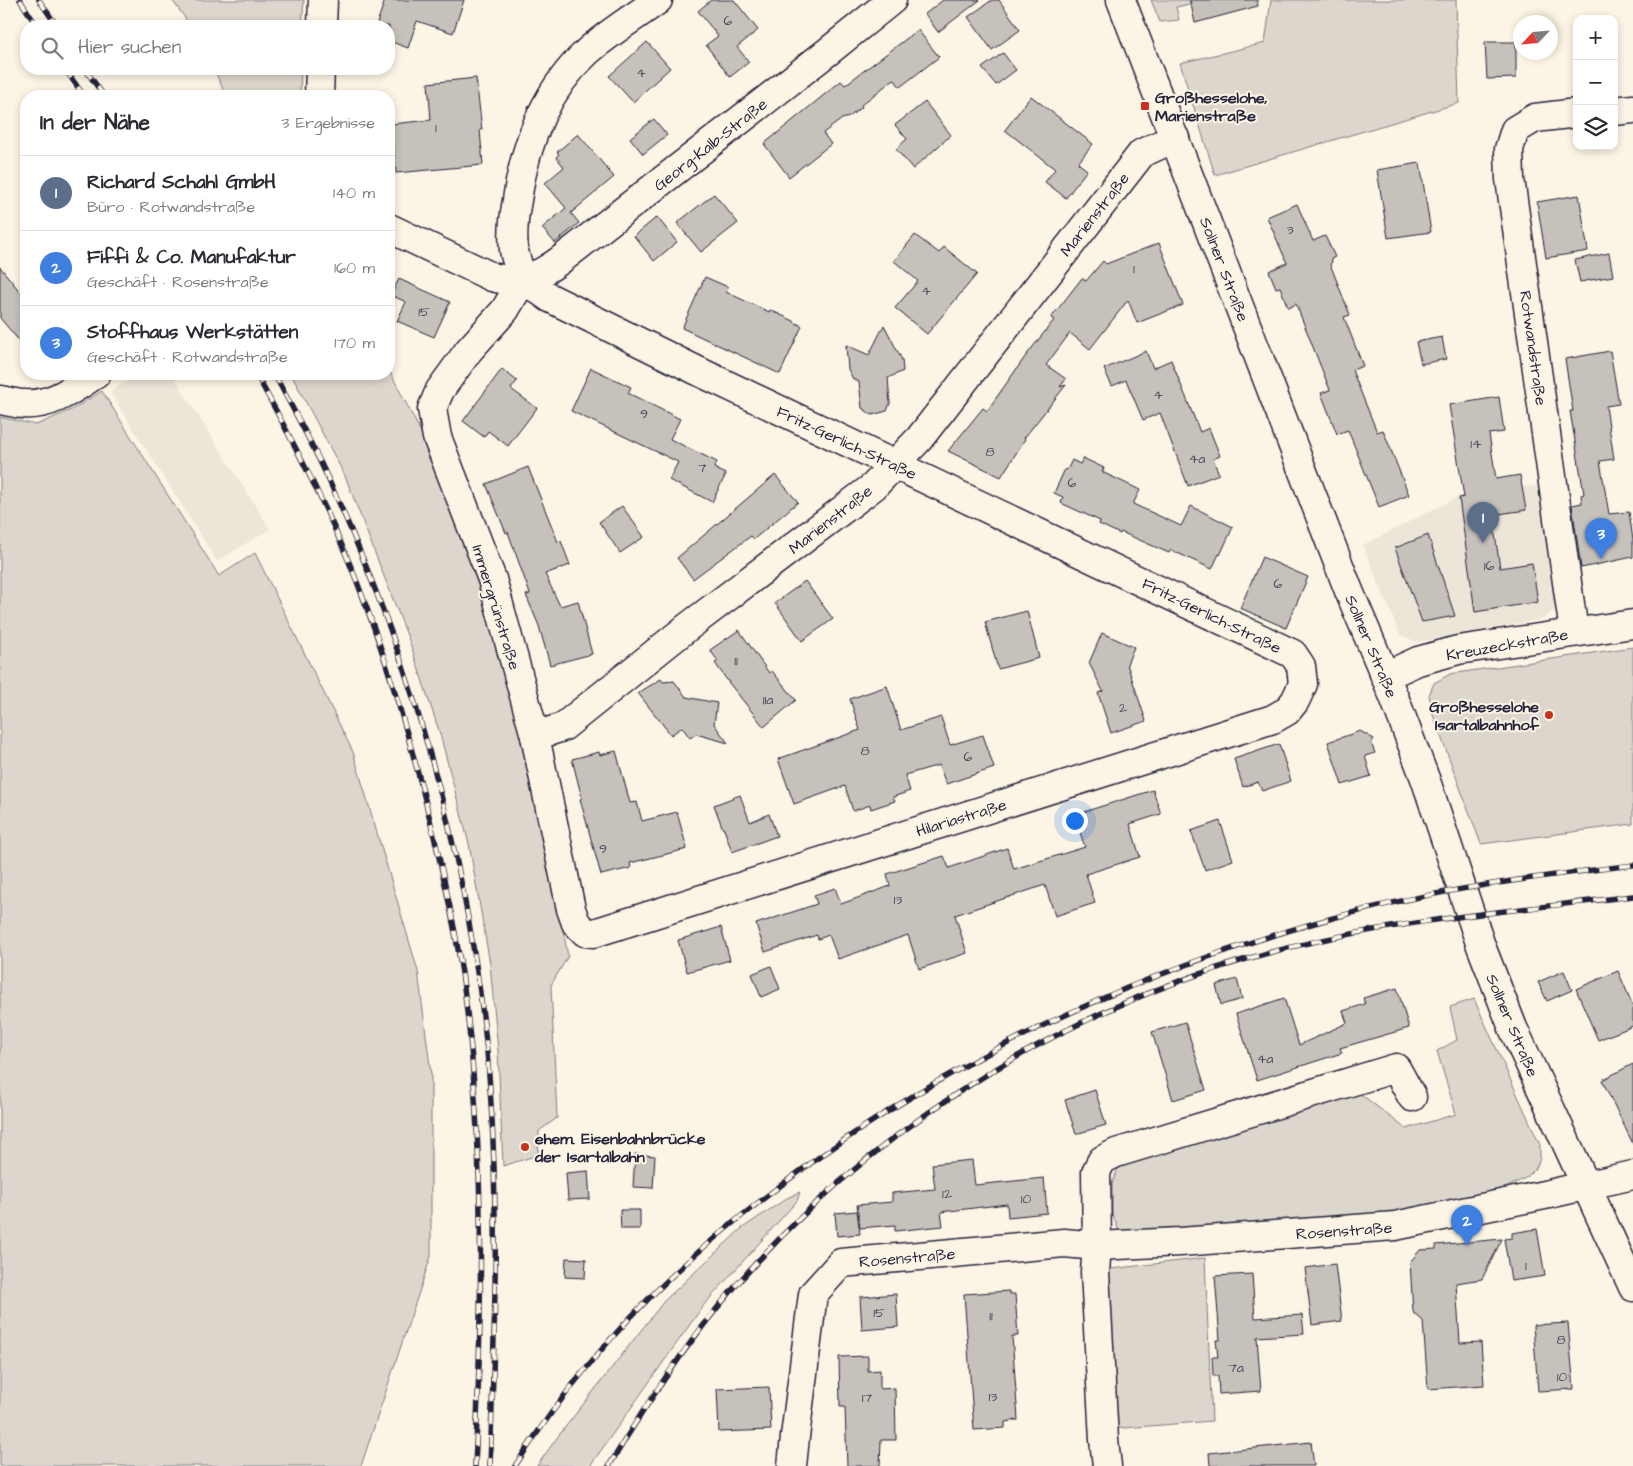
<!DOCTYPE html>
<html lang="de">
<head>
<meta charset="utf-8">
<style>
  body { margin:0; font-family:"Architects Daughter",sans-serif; background:#f2f2f3; color:#2b2b33 }
  .controls { position:absolute; right:15px; top:15px; display:grid; overflow:hidden; border-radius:10px; box-shadow:0 2px 8px #0003 }
  .controls button { width:45px; height:45px; display:grid; place-items:center; padding:0; border:0; border-bottom:1px solid #e1e1e2; background:#fff; color:#2b2b33; font:25px sans-serif }
  .compass { position:absolute; left:1513px; top:15px; width:45px; height:45px; border-radius:50%; background:#fff; box-shadow:0 2px 8px #0003; rotate:244deg }
  .you { position:absolute; left:1074px; top:820px; width:18px; height:18px; margin:-12px; border:4px solid #fff; border-radius:50%; background:#1a73e8; box-shadow:0 0 0 8px #1a73e833 }
  .badge { display:grid; place-items:center; width:32px; height:32px; border-radius:50%; background:#c8321e; color:#fff; font-size:16px; font-weight:700 }
  .pin { position:absolute; translate:-50% -41px; filter:drop-shadow(0 1px 2px #0008) }
  .pin::after { content:''; position:absolute; top:26px; width:18px; height:15px; background:inherit; clip-path:polygon(0 0,100% 0,50% 100%) }
  .list { margin:0; padding:0; list-style:none }
  h2 { display:flex; justify-content:space-between; align-items:center; height:65px; margin:0; padding:0 20px; font-size:21px }
  h2 small { font-size:16px; font-weight:400; color:#7c7c81 }
  .list li { display:grid; grid-template-columns:32px 1fr auto; gap:15px; align-items:center; box-sizing:border-box; height:75px; padding:0 20px; border-top:1px solid #e1e1e2 }
  .list b { display:block; font-size:19px; white-space:nowrap }
  .list p { margin:0; font-size:16px; white-space:nowrap; color:#7c7c81 }
  .list em { font-size:16px; font-style:normal; color:#7c7c81 }
  .icon { flex:none; width:28px; height:28px; fill:none; stroke:currentColor; stroke-width:2; stroke-linecap:round; stroke-linejoin:round }
  .map { position:relative; flex:none; width:1633px; height:1466px; overflow:hidden }
  .search { position:absolute; background:#fff; box-shadow:0 2px 8px #0003; left:20px; top:20px; width:375px; height:55px; display:flex; align-items:center; gap:12px; box-sizing:border-box; padding:0 18px; border-radius:20px; color:#7c7c81; font-size:19px }
  .panel { position:absolute; background:#fff; box-shadow:0 2px 8px #0003; left:20px; top:90px; width:375px; height:290px; border-radius:20px }
  .map>svg:first-child { display:block }
</style>
</head>
<body>
<div class="map">
<svg width="1633" height="1466" viewBox="0 0 1633 1466">
  <rect width="100%" height="100%" fill="#fcf5e5"/>
  <filter id="ink" filterUnits="userSpaceOnUse"><feTurbulence type="fractalNoise" baseFrequency=".02" numOctaves="2"/><feDisplacementMap in="SourceGraphic" scale="10" xChannelSelector="R" yChannelSelector="G"/><feConvolveMatrix kernelMatrix="1 2 1 2 8 2 1 2 1" color-interpolation-filters="sRGB"/></filter>
  <g filter="url(#ink)">
    <g fill="#ece5d8">
      <path d="M137 374H172L270 529 217 561 110 392Z"/>
      <path d="M1540 485 1555 590 1556 609 1543 619 1417 642 1400 635 1363 545 1458 497Z"/>
    </g>
    <g fill="#dcd6cc" stroke="#7f7c84">
      <path d="M172 0H304L302 26H191Z"/>
      <path d="M1151 0H1189L1190 4 1176 7 1179 20 1160 22Z"/>
      <path d="M1271 0H1456L1459 103 1215 175 1180 63 1265 43Z"/>
      <path d="M214 69H301L300 96H226Z"/>
      <path d="M389 370 423 436 487 609 527 744 568 956 551 985 557 1118 539 1131 538 1155 503 1166 498 1051 490 964 469 844 440 734 410 643 345 476 291 374H389Z"/>
      <path d="M102 391 219 576 255 553 353 752 418 971 431 1074V1256L361 1466H0V417L36 425 71 410Z"/>
      <path d="M1633 647V824L1481 844 1433 715 1429 695 1434 683 1450 674Z"/>
      <path d="M1474 999 1540 1145V1159L1536 1168 1527 1177 1500 1191 1394 1216 1132 1237 1119 1231 1112 1214V1184L1118 1168 1132 1158 1358 1092 1406 1129 1456 1114 1437 1051 1457 1040 1450 1007Z"/>
      <path d="M800 1192 797 1201 703 1306 590 1466H537L556 1439 664 1301 741 1229 787 1198Z"/>
      <path d="M1205 1258 1212 1421 1112 1429 1105 1273 1111 1269Z"/>
    </g>
    <g fill="#c6c1bb" stroke="#22223b">
      <path d="M385 0H464L453 33 417 21 408 48 389 41V26H376Z"/>
      <path d="M711 0H734L758 30 737 47 749 62 730 77 706 45 718 36 698 11Z"/>
      <path d="M943 0H980L938 32 925 14Z"/>
      <path d="M992 0H999L1020 30 992 50 968 17Z"/>
      <path d="M1190 0H1257L1258 6 1195 23Z"/>
      <path d="M918 30 939 57 900 87 894 79 861 105 862 107 849 117 842 119 823 133 831 144 789 177 764 144 841 81 845 85Z"/>
      <path d="M647 42 670 68 633 102 609 76Z"/>
      <path d="M1485 42H1516V78L1487 79Z"/>
      <path d="M1003 53 1016 70 996 85 982 68Z"/>
      <path d="M476 78 482 130H480L483 165 396 173 391 124 431 120 428 83Z"/>
      <path d="M1031 96 1093 144 1078 163 1087 170 1066 198 1045 182 1055 169 1005 130Z"/>
      <path d="M925 102 951 135 913 169 896 149 907 139 895 125Z"/>
      <path d="M654 119 667 135 643 154 630 138Z"/>
      <path d="M578 134 614 177 571 213 579 223 555 243 542 228 566 208 545 183 564 167 556 157 559 154 557 152Z"/>
      <path d="M1420 163 1431 232 1388 238 1377 170Z"/>
      <path d="M714 194 738 223 701 252 677 223Z"/>
      <path d="M1579 195 1588 251 1546 258 1537 202Z"/>
      <path d="M1297 204 1313 241 1325 236 1335 257 1331 259 1332 262 1330 264 1350 315 1344 317 1363 366 1352 370 1377 432 1383 430 1409 495 1379 507 1348 430 1337 434 1321 393 1330 390 1296 304 1288 308 1280 287 1276 288 1269 271 1287 263 1267 217Z"/>
      <path d="M657 217 677 242 654 261 634 236Z"/>
      <path d="M915 235 939 253 944 247 977 274 927 334 895 308 918 281 894 261Z"/>
      <path d="M1159 243 1183 305 1137 323 1128 300 1090 349 1070 333 1046 365 1066 379 1060 387 1066 385 1024 438 1025 439 1001 477 948 451 983 408 987 411 1025 357 1054 320 1051 318 1082 278 1086 281 1103 261 1106 264Z"/>
      <path d="M1609 253 1613 276 1580 282 1575 260Z"/>
      <path d="M0 267 26 299V349L0 318Z"/>
      <path d="M705 277 728 287 726 292 769 312 770 310 794 321V322L802 326 780 374 682 328Z"/>
      <path d="M399 279 450 302 434 337 397 321 406 302 391 295Z"/>
      <path d="M884 325 902 360 903 371 888 378 890 403 887 411 872 415 862 408 859 382 853 379 848 369 846 345 869 355Z"/>
      <path d="M1442 337 1446 359 1421 364 1416 342Z"/>
      <path d="M1146 351 1153 368 1171 360 1200 432 1209 428 1220 456 1213 459 1219 474 1188 486 1160 413 1143 420 1126 380 1112 386 1104 369Z"/>
      <path d="M1610 351 1619 404 1606 406 1614 459 1600 461 1609 514 1629 512 1633 540V557L1581 568 1572 505 1582 503 1581 495 1584 494 1570 411H1573L1565 359Z"/>
      <path d="M591 368 631 387 628 393 680 419 670 439 717 462 714 468 726 474 712 502 669 480 678 462 571 411Z"/>
      <path d="M502 369 517 381 511 389 537 408 508 446 488 431 484 437 463 421Z"/>
      <path d="M1499 397 1504 432 1489 434 1496 479 1520 475 1526 510 1492 515 1500 568 1532 563 1538 602 1475 612 1459 498 1464 497 1449 405Z"/>
      <path d="M1083 458 1104 468 1102 472 1140 490 1133 504 1181 526 1191 506 1233 527 1220 555 1219 554 1212 569 1171 550 1169 553 1121 532 1120 534 1099 524 1100 521 1061 503 1063 497 1054 493 1065 469 1067 470 1072 460 1080 464Z"/>
      <path d="M528 467 558 542 561 541 570 565 545 574 560 606 578 601 592 654 550 665 539 626 526 595 530 594 508 532 506 533 486 484Z"/>
      <path d="M775 475 798 502 754 539 751 536 693 579 677 558Z"/>
      <path d="M622 506 644 537 620 553 599 522Z"/>
      <path d="M1428 535 1455 616 1422 622 1395 548Z"/>
      <path d="M1262 557 1308 577 1286 628 1240 608Z"/>
      <path d="M805 581 833 619 802 641 775 603Z"/>
      <path d="M1027 611 1039 658 998 669 985 622Z"/>
      <path d="M739 630 769 673 772 671 796 700 764 727 729 683 715 663 718 661 710 650Z"/>
      <path d="M1102 633 1134 647 1127 664 1146 721 1111 733 1098 693 1103 691 1089 663Z"/>
      <path d="M661 679 663 682 674 681 686 697 717 703 714 724 728 743 696 734 690 738 682 727 671 735 638 693Z"/>
      <path d="M887 686 901 730 941 717 950 745 983 735 994 768 946 784 939 765 905 775 910 791 893 797 895 801 871 809 870 805 853 811 845 786 794 804 778 759 860 730 850 699Z"/>
      <path d="M1360 731 1374 739 1371 743 1375 753 1365 756 1371 776 1342 785 1328 742Z"/>
      <path d="M1279 744 1291 781 1262 791 1258 782 1243 787 1234 759Z"/>
      <path d="M616 751 630 803 637 802 642 821 677 812 687 849 630 863 631 868 601 875 580 799 582 798 572 759 599 752 600 755Z"/>
      <path d="M1153 790 1161 814 1130 824 1140 857 1086 874 1095 903 1055 916 1045 885 955 915 967 953 919 969 908 935 838 959 829 935 818 939 817 935 765 952 756 924 817 904 814 895 835 888 841 904 890 886 887 874 944 856 949 868 1007 848 1014 869 1085 847 1074 815Z"/>
      <path d="M740 795 750 822 769 814 777 836 732 852 724 829H723L714 805Z"/>
      <path d="M1220 821 1233 860 1205 870 1191 831Z"/>
      <path d="M721 927 730 960 687 972 678 940Z"/>
      <path d="M771 966 780 989 761 997 752 974Z"/>
      <path d="M1564 971 1572 990 1547 1001 1538 982Z"/>
      <path d="M1618 971 1633 1006V1026L1598 1040 1576 989Z"/>
      <path d="M1237 979 1242 999 1221 1005 1216 985Z"/>
      <path d="M1397 988 1409 1028 1340 1048 1342 1053 1257 1080 1236 1014 1284 998 1299 1045 1347 1023 1343 1011 1365 1004 1363 998Z"/>
      <path d="M1185 1022 1206 1090 1173 1100 1152 1032Z"/>
      <path d="M1633 1064V1144L1602 1080Z"/>
      <path d="M1095 1090 1106 1125 1076 1134 1065 1100Z"/>
      <path d="M635 1154 655 1156 653 1188 633 1187Z"/>
      <path d="M972 1160 975 1185 1044 1178 1047 1213 1008 1217 1007 1204 941 1212 943 1226 895 1231V1225L860 1228 857 1205 892 1202V1193L935 1189 932 1164Z"/>
      <path d="M588 1171 590 1199 568 1200 566 1173Z"/>
      <path d="M620 1210H640V1229H621Z"/>
      <path d="M857 1211 860 1234 837 1236 835 1213Z"/>
      <path d="M1537 1229 1545 1276 1511 1281 1504 1239 1512 1238V1233Z"/>
      <path d="M1502 1239 1482 1279 1456 1283 1460 1343 1481 1342 1484 1385 1428 1389 1423 1321 1413 1312 1410 1262 1420 1250 1436 1249V1245Z"/>
      <path d="M566 1258 586 1259 585 1278 565 1277Z"/>
      <path d="M1335 1264 1342 1321 1312 1325 1305 1268Z"/>
      <path d="M1252 1274 1255 1318 1302 1315 1304 1334 1257 1337 1261 1391 1219 1394 1218 1376H1213L1212 1357H1218L1216 1340H1220L1215 1276Z"/>
      <path d="M1009 1291V1294H1015L1018 1336H1012L1018 1420 1005 1422V1428L974 1430 964 1294Z"/>
      <path d="M896 1294 898 1327 862 1330 860 1297Z"/>
      <path d="M1568 1323 1574 1389 1538 1391 1533 1325Z"/>
      <path d="M868 1356V1371L880 1370V1389L895 1388 896 1440H881L880 1466H847L845 1407H840L839 1357Z"/>
      <path d="M769 1387 771 1430 719 1432 717 1389Z"/>
      <path d="M1311 1442 1314 1466H1210L1209 1453Z"/>
    </g>
    <g fill="none" stroke-linecap="round" stroke-linejoin="round">
      <defs>
        <g id="street">
          <path d="M1121 0 1349 591 1394 697 1426 781 1481 946 1513 1028 1633 1287"/>
          <path d="M322 26 323 0"/>
          <path d="M319 96 320 69"/>
          <path d="M1614 111 1633 109"/>
          <path d="M389 228 492 277C521 285 540 276 563 258L830 50 892 0"/>
          <path d="M523 279 550 298 704 374 1293 654 1301 666 1303 684 1295 701 1287 711 1273 719 594 933 585 932 576 923 571 909 535 736 492 579 437 437 432 409 440 390 469 350 505 310Z"/>
          <path d="M523 279C520 269 515 259 514 250 512 233 514 216 517 200 525 144 545 91 587 52 609 32 635 17 658 0"/>
          <path d="M0 400C8 401 16 404 24 404 52 406 73 389 96 374"/>
          <path d="M1574 632 1510 179 1509 149 1515 130 1535 118 1577 113"/>
          <path d="M1385 676 1418 661 1458 650 1633 624"/>
          <path d="M535 736 563 727 689 626 874 486 919 439 1142 153 1175 138"/>
          <path d="M792 1466 795 1437 813 1294 841 1263 1064 1243 1097 1246 1180 1242 1395 1226 1549 1194 1633 1175"/>
          <path d="M1107 1466 1104 1440 1095 1272 1097 1246 1096 1172 1102 1160 1116 1153 1396 1068 1412 1097"/>
        </g>
      </defs>
      <use href="#street" stroke="#22223b" stroke-width="31"/>
      <use href="#street" stroke="#fcf5e5" stroke-width="28"/>
      <defs>
        <g id="rail">
          <path d="M20 0 37 26"/>
          <path d="M39 0 57 26"/>
          <path d="M65 69 84 96"/>
          <path d="M85 69 104 96"/>
          <path d="M256 374C290 435 322 497 349 562 379 634 401 709 421 784 437 846 452 909 462 973 485 1134 483 1303 475 1466"/>
          <path d="M274 374C294 410 314 447 331 485 412 661 468 859 487 1052 500 1190 495 1328 490 1466"/>
          <path d="M515 1466C560 1396 614 1330 674 1274 719 1232 768 1194 818 1158 985 1040 1168 959 1367 909 1454 887 1544 876 1633 865"/>
          <path d="M609 1466C652 1394 699 1324 757 1262 893 1115 1075 1005 1268 953 1387 921 1511 911 1633 896"/>
        </g>
      </defs>
      <use href="#rail" stroke="#22223b" stroke-width="5.5"/>
      <use href="#rail" stroke="#fcf5e5" stroke-width="4" stroke-dasharray="11" stroke-linecap="butt"/>
    </g>
  </g>
  <g fill="#c8321e" stroke="#fcf5e5" stroke-width="2">
    <rect x="1140" y="101" width="10" height="10" rx="2.5"/>
    <circle cx="1549" cy="715" r="5"/>
    <circle cx="525" cy="1147" r="5"/>
  </g>
  <g text-anchor="middle" stroke-width="4" stroke-linejoin="round" paint-order="stroke">
    <g font-size="14" fill="#4b4a5b">
      <text x="728" y="25">6</text>
      <text x="641" y="77">4</text>
      <text x="436" y="132">1</text>
      <text x="1290" y="234">3</text>
      <text x="1134" y="273">1</text>
      <text x="926" y="295">4</text>
      <text x="424" y="316">15</text>
      <text x="1158" y="399">4</text>
      <text x="644" y="418">9</text>
      <text x="1476" y="448">14</text>
      <text x="990" y="456">8</text>
      <text x="1197" y="463">4a</text>
      <text x="702" y="472">7</text>
      <text x="1072" y="487">6</text>
      <text x="1489" y="570">16</text>
      <text x="1278" y="588">6</text>
      <text x="736" y="665">11</text>
      <text x="768" y="704">11a</text>
      <text x="1123" y="712">2</text>
      <text x="865" y="755">8</text>
      <text x="968" y="761">6</text>
      <text x="603" y="853">9</text>
      <text x="898" y="904">13</text>
      <text x="1265" y="1063">4a</text>
      <text x="947" y="1198">12</text>
      <text x="1026" y="1203">10</text>
      <text x="1526" y="1270">1</text>
      <text x="879" y="1317">15</text>
      <text x="991" y="1320">11</text>
      <text x="1561" y="1344">8</text>
      <text x="1236" y="1372">7a</text>
      <text x="1562" y="1381">10</text>
      <text x="993" y="1401">13</text>
      <text x="867" y="1402">17</text>
    </g>
    <g font-size="16" font-weight="bold" fill="#22223b" stroke="#fcf5e5" text-anchor="start">
      <text x="1155" y="103">Großhesselohe,<tspan x="1155" dy="18">Marienstraße</tspan></text>
      <text x="1539" y="712" text-anchor="end">Großhesselohe<tspan x="1539" dy="18">Isartalbahnhof</tspan></text>
      <text x="535" y="1144">ehem. Eisenbahnbrücke<tspan x="535" dy="18">der Isartalbahn</tspan></text>
    </g>
    <g font-size="16" fill="#22223b" stroke="#fcf5e5">
      <text transform="translate(710 144) rotate(-38)" y="6">Georg-Kalb-Straße</text>
      <text transform="translate(1094 214) rotate(-52)" y="6">Marienstraße</text>
      <text transform="translate(1225 269) rotate(69)" y="6">Sollner Straße</text>
      <text transform="translate(1534 348) rotate(82)" y="6">Rotwandstraße</text>
      <text transform="translate(847 442) rotate(25)" y="6">Fritz-Gerlich-Straße</text>
      <text transform="translate(830 519) rotate(-38)" y="6">Marienstraße</text>
      <text transform="translate(497 607) rotate(73)" y="6">Immergrünstraße</text>
      <text transform="translate(1212 615) rotate(26)" y="6">Fritz-Gerlich-Straße</text>
      <text transform="translate(1507 644) rotate(-10)" y="6">Kreuzeckstraße</text>
      <text transform="translate(1372 646) rotate(67)" y="6">Sollner Straße</text>
      <text transform="translate(961 817) rotate(-17)" y="6">Hilariastraße</text>
      <text transform="translate(1513 1025) rotate(67)" y="6">Sollner Straße</text>
      <text transform="translate(1344 1230) rotate(-4)" y="6">Rosenstraße</text>
      <text transform="translate(907 1257) rotate(-5)" y="6">Rosenstraße</text>
    </g>
  </g>
</svg>
<div class="controls">
<button>+</button>
<button>−</button>
<button><svg class="icon" aria-label="layers" viewBox="0 0 24 24"><path d="M12 4l9 5-9 5-9-5zM3 14l9 5 9-5"/></svg></button>
</div>
<svg class="compass" viewBox="-18 -18 36 36"><path d="M0-13l5 13h-10z" fill="#e53935"/><path d="M0 13l5-13h-10z" fill="#7c7c81"/></svg>
<div class="you"></div>
<div class="pin badge" style="left:1483px;top:543px;background:#5c6f8a">1</div>
<div class="pin badge" style="left:1467px;top:1246px;background:#3f7fe0">2</div>
<div class="pin badge" style="left:1601px;top:559px;background:#3f7fe0">3</div>
<div class="search"><svg class="icon" aria-label="search" viewBox="0 0 24 24"><circle cx="10" cy="10" r="6"/><path d="M15 15l6 6"/></svg>Hier suchen</div>
<section class="panel">
<h2>In der Nähe<small>3 Ergebnisse</small></h2>
<ul class="list">
<li><span class="badge" style="background:#5c6f8a">1</span><div><b>Richard Schahl GmbH</b><p>Büro · Rotwandstraße</p></div><em>140 m</em></li>
<li><span class="badge" style="background:#3f7fe0">2</span><div><b>Fiffi &amp; Co. Manufaktur</b><p>Geschäft · Rosenstraße</p></div><em>160 m</em></li>
<li><span class="badge" style="background:#3f7fe0">3</span><div><b>Stoffhaus Werkstätten</b><p>Geschäft · Rotwandstraße</p></div><em>170 m</em></li>
</ul>
</section>
</div>
</body>
</html>
